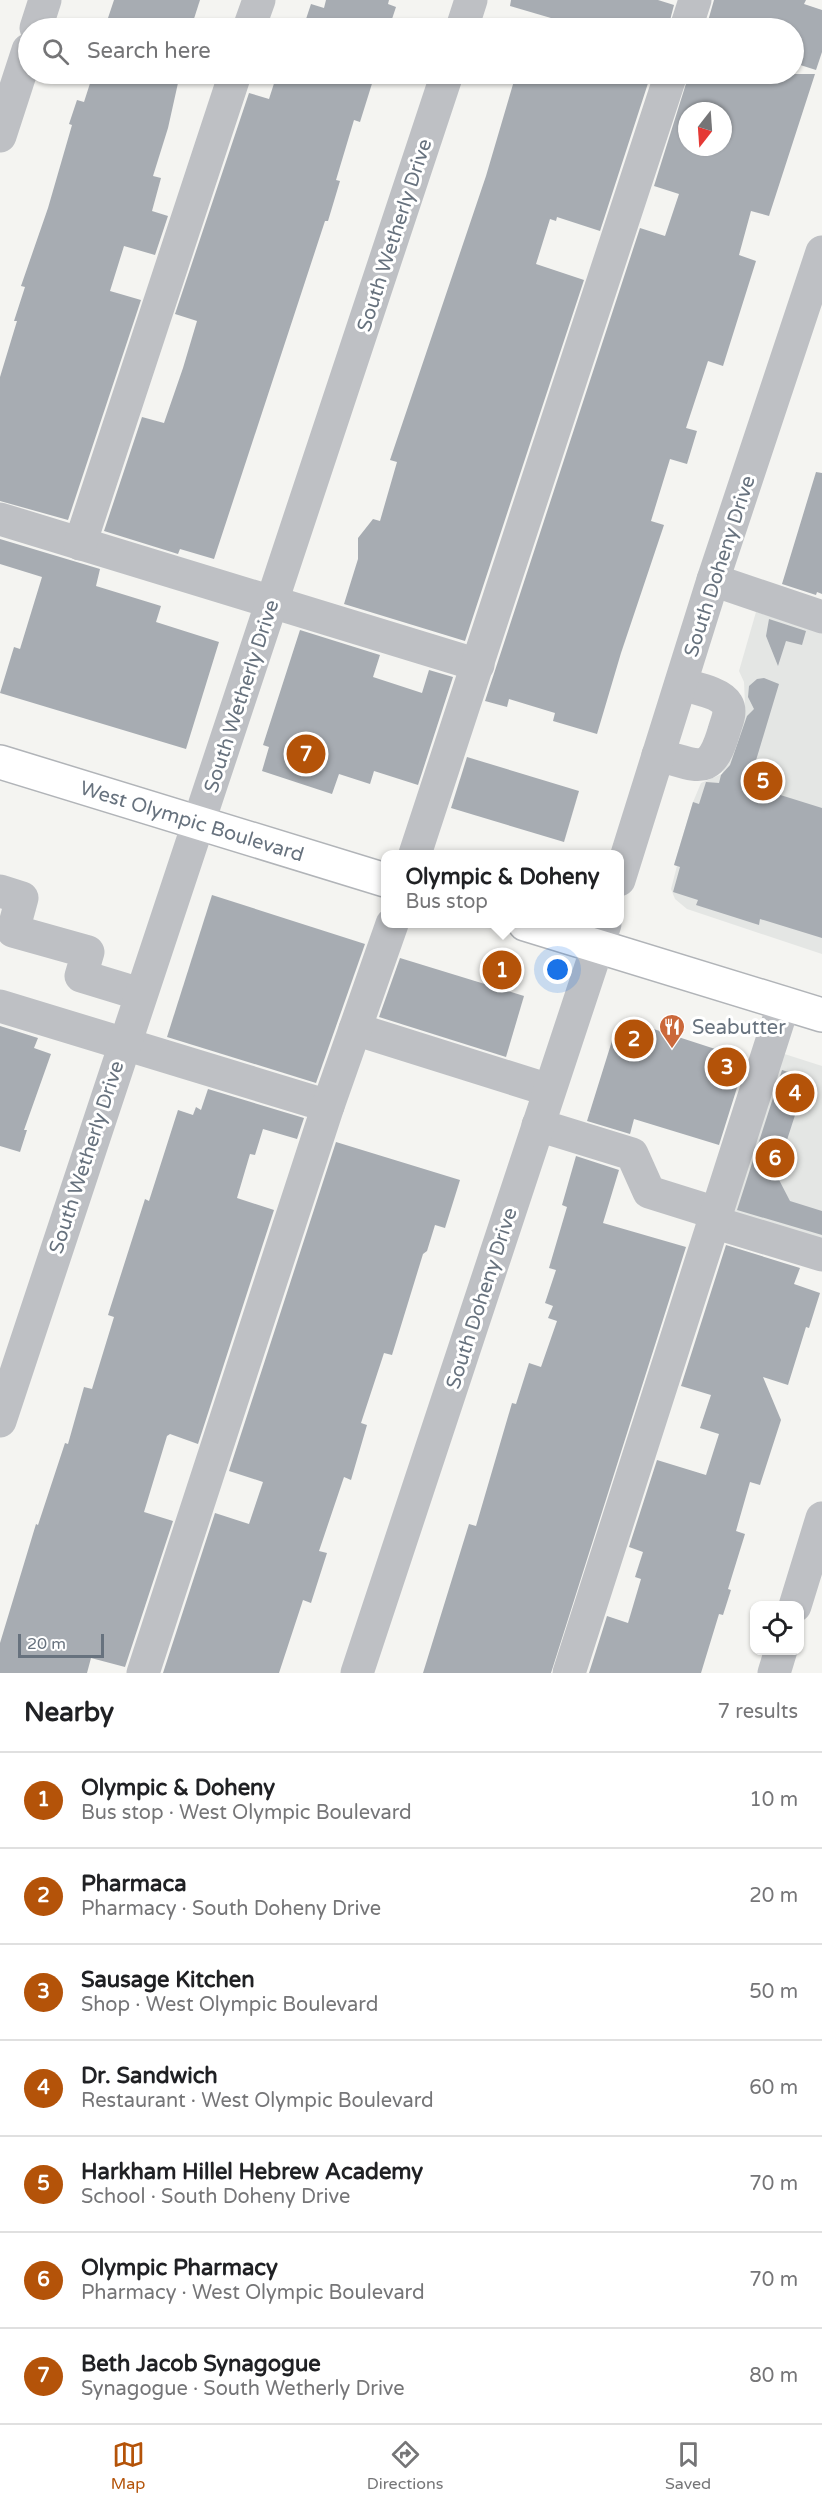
<!DOCTYPE html>
<html lang="en">
<head>
<meta charset="utf-8">
<style>
  body { margin:0; font-family:"Varela Round",sans-serif; background:#f6f6f6; color:#202124 }
  .controls { position:absolute; right:18px; bottom:18px; display:grid; overflow:hidden; border-radius:12px; box-shadow:0 2px 4px #0004 }
  .controls button { width:54px; height:54px; display:grid; place-items:center; padding:0; border:0; border-bottom:2px solid #e0e0e0; background:#fff; color:#202124; font:30px sans-serif }
  .compass { position:absolute; left:678px; top:102px; width:54px; height:54px; border-radius:50%; background:#fff; box-shadow:0 2px 4px #0004; rotate:197deg }
  .scale { position:absolute; left:18px; bottom:15px; width:86px; box-sizing:border-box; padding-left:6px; border:3px solid #67727e; border-top:0; font-size:16px; line-height:21px; white-space:nowrap; color:#67727e; -webkit-text-stroke:4px #fff; paint-order:stroke }
  .you { position:absolute; left:558px; top:970px; width:21px; height:21px; margin:-15px; border:4px solid #fff; border-radius:50%; background:#1a73e8; box-shadow:0 0 0 9px #1a73e833 }
  .badge { display:grid; place-items:center; width:39px; height:39px; border-radius:50%; background:#b45309; color:#fff; font-size:20px; font-weight:700 }
  .pin { position:absolute; translate:-50% -50%; border:3px solid #fff; box-shadow:0 2px 6px #0006 }
  .popup { position:absolute; left:381px; top:850px; width:243px; height:78px; box-sizing:border-box; display:grid; place-content:center; border-radius:12px; background:#fff; filter:drop-shadow(0 2px 4px #0005); font-size:20px; white-space:nowrap; color:#757577 }
  .popup b { font-size:22px; color:#202124 }
  .popup::after { content:''; position:absolute; left:50%; top:100%; margin-left:-12px; border:12px solid transparent; border-top-color:#fff }
  .list { margin:0; padding:0; list-style:none }
  h2 { display:flex; justify-content:space-between; align-items:center; height:78px; margin:0; padding:0 24px; font-size:26px }
  h2 small { font-size:20px; font-weight:400; color:#757577 }
  .list li { display:grid; grid-template-columns:39px 1fr auto; gap:18px; align-items:center; box-sizing:border-box; height:96px; padding:0 24px; border-top:2px solid #e0e0e0 }
  .list b { display:block; font-size:22px; white-space:nowrap }
  .list p { margin:0; font-size:20px; white-space:nowrap; color:#757577 }
  .list em { font-size:20px; font-style:normal; color:#757577 }
  .icon { flex:none; width:33px; height:33px; fill:none; stroke:currentColor; stroke-width:2; stroke-linecap:round; stroke-linejoin:round }
  .map { position:relative; flex:none; width:822px; height:1673px; overflow:hidden }
  .search { position:absolute; background:#fff; box-shadow:0 2px 4px #0004; left:18px; right:18px; top:18px; height:66px; display:flex; align-items:center; gap:15px; box-sizing:border-box; padding:0 21px; border-radius:33px; color:#757577; font-size:22px }
  .sheet { height:750px; background:#fff }
  nav { display:flex; justify-content:space-around; align-items:center; box-sizing:border-box; height:84px; border-top:2px solid #e0e0e0; background:#fff; font-size:16px; color:#757577 }
  nav a { display:grid; justify-items:center; gap:3px }
  nav .on { color:#b45309 }
  .map>svg:first-child { display:block }
</style>
</head>
<body>
<div class="map">
<svg width="822" height="1673" viewBox="0 0 822 1673">
  <rect width="100%" height="100%" fill="#f4f4f1"/>
  <g fill="#e4e6e4">
    <path d="M756 612 822 632V954L687 909 675 899 671 889 677 866 674 865 693 802 701 783 722 774 745 704 744 682 739 671Z"/>
    <path d="M772 1050 822 1066V1248L719 1219Z"/>
  </g>
  <g fill="#a7acb2" fill-rule="evenodd">
    <path d="M114 0H200L191 28H121L106 24Z"/>
    <path d="M326 0H389L388 4 396 7 389 28H316L304 25 311 4 324 8Z"/>
    <path d="M511 0H658L674 5 668 28H585L510 6Z"/>
    <path d="M714 0H806L804 4 822 10V52L816 70 794 63V28H706Z"/>
    <path d="M93 74H180L168 128 153 176 161 178 152 211 168 216 155 255 124 246 110 291 141 300 68 520 0 501V377L17 321H14L25 287 21 286 48 208 72 125 69 124 77 100 84 102Z"/>
    <path d="M277 74H375L360 122 354 120 336 180 340 181 328 221H325L214 559 180 549 178 554 104 531 142 417 164 423 183 368 197 321 175 314 249 93 269 99Z"/>
    <path d="M516 74H651L600 231 557 217 556 221 550 219 536 264 584 280 465 641 344 604 358 559V538L373 519 380 521 397 462 390 460 486 176Z"/>
    <path d="M689 74H815L769 216 751 211 739 255 756 261 723 366 708 361 686 428 697 431 687 464 670 459 651 521 664 525 621 653 597 734 553 721 555 713 509 699 507 707 485 701 640 228 665 236 679 194 654 186ZM687 111H723V147H687Z"/>
    <path d="M816 472 822 473V594L817 592 816 595 782 584Z"/>
    <path d="M0 539 100 569 96 586 161 606 156 622 219 642 186 749 0 693 14 647 20 649 42 577 0 564Z"/>
    <path d="M769 619 806 631 802 645 786 641 778 666 766 636Z"/>
    <path d="M300 630 380 655 373 677 422 693 429 670 453 677 418 785 374 771 370 784 339 774 332 794 262 771 269 747 263 745Z"/>
    <path d="M764 678 779 684 754 767 764 770 758 788 822 808V938L760 919 759 925 696 905 698 900 673 892 680 867 674 865 693 802 699 804 706 782 719 783 721 775 730 765 747 716 754 709 748 697 749 686 757 679Z"/>
    <path d="M467 757 579 791 564 842 451 808Z"/>
    <path d="M212 895 365 944 316 1083 167 1037Z"/>
    <path d="M400 958 524 996 506 1057 379 1017Z"/>
    <path d="M629 1021 746 1059 719 1145 634 1119 630 1134 587 1121 616 1028Z"/>
    <path d="M0 1026 38 1038 34 1048 51 1054 24 1130H27L20 1152 0 1146Z"/>
    <path d="M782 1070 807 1078 776 1174 790 1201 822 1211V1235L737 1210Z"/>
    <path d="M208 1089 304 1118 297 1139 263 1129 255 1155 250 1154 237 1198 274 1210 198 1444 170 1434 167 1436 144 1512 173 1521 125 1667 91 1658 87 1673H0V1643L36 1524 38 1525 65 1443 68 1444 84 1387 92 1389 114 1317 108 1315 145 1199 149 1201 178 1110 193 1115 196 1107 201 1110Z"/>
    <path d="M336 1142 460 1180 445 1228 435 1225 427 1251 423 1254 392 1355 384 1353 361 1423 367 1425 351 1480 344 1477 319 1551 327 1553 311 1603 303 1600 279 1673H163L215 1513 249 1524 263 1482 229 1471Z"/>
    <path d="M576 1156 619 1170 603 1223 686 1247 551 1673H423L469 1524 476 1526 512 1403 516 1404 529 1363 541 1367 557 1321 548 1318 553 1306 545 1303 556 1270 549 1268 567 1207 562 1205Z"/>
    <path d="M726 1245 800 1268 794 1284 820 1293 809 1328 806 1327 788 1385 763 1377 781 1420 760 1485 750 1482 736 1531 745 1534 728 1589 731 1590 723 1615 719 1614 701 1673H589L607 1616 628 1623 641 1579 635 1577 643 1552 629 1547 657 1460 706 1475 719 1434 700 1428 711 1395 681 1386Z"/>
  </g>
  <g fill="none" stroke-linecap="round" stroke-linejoin="round">
    <defs>
      <g id="major">
        <path id="s1" d="M0 762 385 880"/>
        <path d="M525 924 822 1015"/>
      </g>
    </defs>
    <use href="#major" stroke="#b1b4b8" stroke-width="36"/>
    <g stroke="#bec0c4" stroke-width="33">
      <path d="M36 28 45 0"/>
      <path d="M249 28 259 0"/>
      <path d="M462 28 471 0"/>
      <path d="M686 28 695 0"/>
      <path d="M0 136 28 50"/>
      <path d="M0 519 478 665"/>
      <path d="M80 544 235 74"/>
      <path d="M713 580 822 617"/>
      <path d="M658 755C699 765 710 778 724 731 726 723 732 712 727 704 720 692 693 688 681 684"/>
      <path d="M415 854 671 74"/>
      <path d="M619 880 713 580 822 252"/>
      <path d="M0 891 22 898 13 931 88 952 81 976 140 994"/>
      <path d="M0 1006 328 1106"/>
      <path d="M355 1029 549 1090"/>
      <path d="M538 1125 632 1154 649 1192 716 1213"/>
      <path d="M713 1222 822 1255"/>
      <path d="M0 1421 447 74"/>
      <path d="M795 1606 822 1518"/>
      <path d="M143 1673 328 1106 392 924"/>
      <path d="M357 1673 605 924"/>
      <path d="M569 1673 784 1003"/>
      <path d="M774 1673 781 1650"/>
    </g>
    <use href="#major" stroke="#fff" stroke-width="33"/>
  </g>
  <defs>
    <symbol id="restaurant-pin" viewBox="-11 -11 22 30"><path d="M0 17L-7.5 6A9.5 9.5 0 1 1 7.5 6Z" fill="#cb683a" stroke="#fff"/><path d="M-5-6h1v4h1v-4h1v4h1v-4h1v5L-1.5 .5V6h-2V.5L-5-1ZM5-6V6H3V1.5H1.5Q1.5-4 5-6Z" fill="#fff"/></symbol>
  </defs>
  <g fill-rule="evenodd">
    <use href="#restaurant-pin" x="657" y="1012" width="30" height="40"/>
  </g>
  <g text-anchor="middle" stroke-width="6" stroke-linejoin="round" paint-order="stroke">
    <g font-size="20" fill="#67727e" stroke="#fff">
      <text transform="translate(394 235) rotate(-72)" y="7">South Wetherly Drive</text>
      <text transform="translate(719 566) rotate(-72)" y="7">South Doheny Drive</text>
      <text transform="translate(241 696) rotate(-72)" y="7">South Wetherly Drive</text>
      <text dy="7" stroke="none"><textPath href="#s1" startOffset="201">West Olympic Boulevard</textPath></text>
      <text transform="translate(86 1157) rotate(-72)" y="7">South Wetherly Drive</text>
      <text transform="translate(481 1298) rotate(-72)" y="7">South Doheny Drive</text>
    </g>
    <g font-size="20" fill="#67727e" stroke="#fff" text-anchor="start">
      <text x="692" y="1034">Seabutter</text>
    </g>
  </g>
</svg>
<div class="controls">
<button><svg class="icon" aria-label="locate" viewBox="0 0 24 24"><circle cx="12" cy="12" r="6"/><path d="M12 2v4M12 18v4M2 12h4M18 12h4"/></svg></button>
</div>
<svg class="compass" viewBox="-18 -18 36 36"><path d="M0-13l5 13h-10z" fill="#e53935"/><path d="M0 13l5-13h-10z" fill="#757577"/></svg>
<div class="scale">20 m</div>
<div class="you"></div>
<div class="pin badge" style="left:502px;top:970px">1</div>
<div class="popup"><b>Olympic &amp; Doheny</b>Bus stop</div>
<div class="pin badge" style="left:634px;top:1039px">2</div>
<div class="pin badge" style="left:727px;top:1067px">3</div>
<div class="pin badge" style="left:795px;top:1093px">4</div>
<div class="pin badge" style="left:763px;top:781px">5</div>
<div class="pin badge" style="left:775px;top:1158px">6</div>
<div class="pin badge" style="left:306px;top:754px">7</div>
<div class="search"><svg class="icon" aria-label="search" viewBox="0 0 24 24"><circle cx="10" cy="10" r="6"/><path d="M15 15l6 6"/></svg>Search here</div>
</div>
<section class="sheet">
<h2>Nearby<small>7 results</small></h2>
<ul class="list">
<li><span class="badge">1</span><div><b>Olympic &amp; Doheny</b><p>Bus stop · West Olympic Boulevard</p></div><em>10 m</em></li>
<li><span class="badge">2</span><div><b>Pharmaca</b><p>Pharmacy · South Doheny Drive</p></div><em>20 m</em></li>
<li><span class="badge">3</span><div><b>Sausage Kitchen</b><p>Shop · West Olympic Boulevard</p></div><em>50 m</em></li>
<li><span class="badge">4</span><div><b>Dr. Sandwich</b><p>Restaurant · West Olympic Boulevard</p></div><em>60 m</em></li>
<li><span class="badge">5</span><div><b>Harkham Hillel Hebrew Academy</b><p>School · South Doheny Drive</p></div><em>70 m</em></li>
<li><span class="badge">6</span><div><b>Olympic Pharmacy</b><p>Pharmacy · West Olympic Boulevard</p></div><em>70 m</em></li>
<li><span class="badge">7</span><div><b>Beth Jacob Synagogue</b><p>Synagogue · South Wetherly Drive</p></div><em>80 m</em></li>
</ul>
</section>
<nav>
<a class="on"><svg class="icon" aria-label="map" viewBox="0 0 24 24"><path d="M3 6l6-2 6 2 6-2v14l-6 2-6-2-6 2zM9 4v14M15 6v14"/></svg>Map</a>
<a><svg class="icon" aria-label="directions" viewBox="0 0 24 24"><path d="M12 3l9 9-9 9-9-9zM9 14v-3h6M13 9l2 2-2 2"/></svg>Directions</a>
<a><svg class="icon" aria-label="saved" viewBox="0 0 24 24"><path d="M7 4h10v16l-5-4-5 4z"/></svg>Saved</a>
</nav>
</body>
</html>
